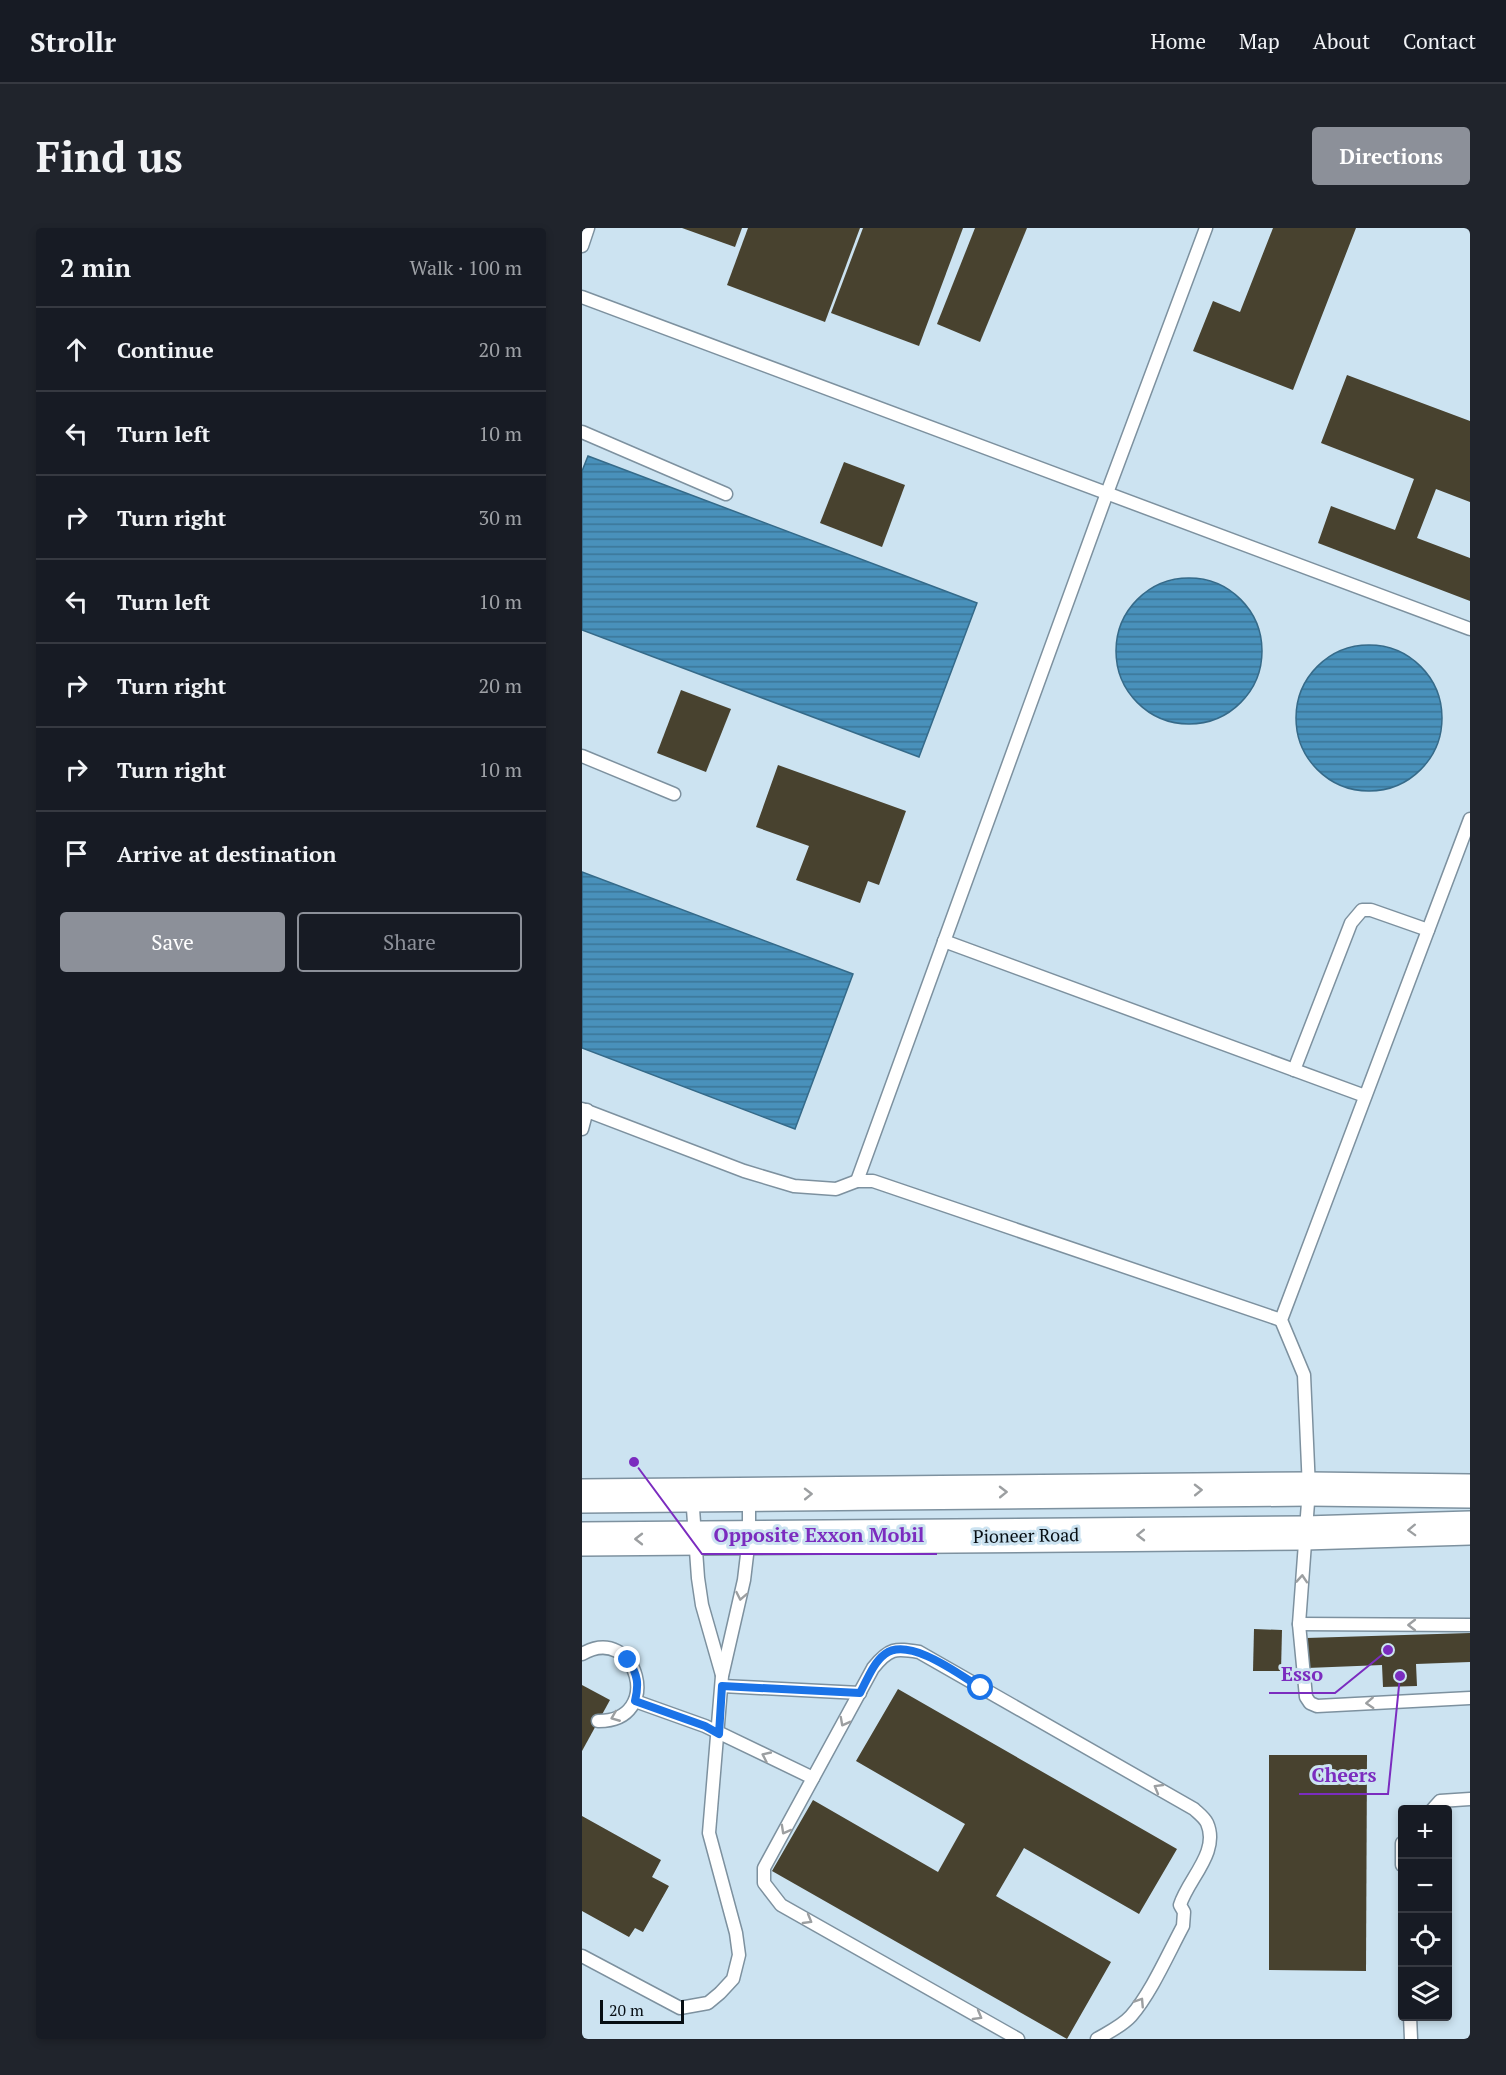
<!DOCTYPE html>
<html lang="en">
<head>
<meta charset="utf-8">
<style>
  body { margin:0; font-family:"PT Serif",serif; background:#20242c; color:#f1f3f6 }
  .controls { position:absolute; right:18px; bottom:18px; display:grid; overflow:hidden; border-radius:6px; box-shadow:0 3px 9px #0003 }
  .controls button { width:54px; height:54px; display:grid; place-items:center; padding:0; border:0; border-bottom:2px solid #363941; background:#171b24; color:#f1f3f6; font:30px sans-serif }
  .scale { position:absolute; left:18px; bottom:15px; width:84px; box-sizing:border-box; padding-left:6px; border:3px solid #070e13; border-top:0; font-size:16px; line-height:21px; white-space:nowrap; color:#070e13; -webkit-text-stroke:4px #cce3f1; paint-order:stroke }
  .stop { position:absolute; width:18px; height:18px; margin:-14px; border:4px solid #1a73e8; border-radius:50%; background:#fff }
  .stop.end { background:#1a73e8; border-color:#fff; box-shadow:0 2px 6px #0008 }
  .list { margin:0; padding:0; list-style:none }
  h2 { display:flex; justify-content:space-between; align-items:center; height:78px; margin:0; padding:0 24px; font-size:26px }
  h2 small { font-size:20px; font-weight:400; color:#9ea1a6 }
  .list li { display:grid; grid-template-columns:39px 1fr auto; gap:18px; align-items:center; box-sizing:border-box; height:84px; padding:0 24px; border-top:2px solid #363941 }
  .list b { display:block; font-size:22px; white-space:nowrap }
  .list em { font-size:20px; font-style:normal; color:#9ea1a6 }
  .actions { display:flex; gap:12px; padding:18px 24px }
  .actions a { flex:1; padding:14px 0; border:2px solid #8c9099; border-radius:6px; text-align:center; font-size:21px; color:#8c9099 }
  .actions .main { background:#8c9099; color:#fff }
  .icon { flex:none; width:33px; height:33px; fill:none; stroke:currentColor; stroke-width:2; stroke-linecap:round; stroke-linejoin:round }
  .map { position:relative; flex:none; width:888px; height:1811px; overflow:hidden; border-radius:6px }
  header { display:flex; align-items:center; gap:36px; box-sizing:border-box; height:84px; padding:0 30px; background:#171b24; border-bottom:2px solid #363941 }
  header strong { font-size:28px }
  nav { display:flex; gap:33px; margin-inline-start:auto; font-size:21px }
  .intro { display:flex; align-items:center; justify-content:space-between; box-sizing:border-box; height:144px; padding:0 36px }
  h1 { margin:0; font-size:42px }
  .button { padding:15px 27px; border-radius:6px; background:#8c9099; color:#fff; font-size:21px; font-weight:700 }
  main { display:flex; gap:36px; padding:0 36px }
  aside { flex:1; background:#171b24; border-radius:6px; box-shadow:0 3px 9px #0003 }
  .map>svg:first-child { display:block }
</style>
</head>
<body>
<header>
<strong>Strollr</strong>
<nav><a>Home</a><a>Map</a><a>About</a><a>Contact</a></nav>
</header>
<div class="intro"><h1>Find us</h1><a class="button">Directions</a></div>
<main>
<aside>
<h2>2 min<small>Walk · 100 m</small></h2>
<ul class="list">
<li><svg class="icon" aria-label="ahead" viewBox="0 0 24 24"><path d="M12 20V5M6 11l6-6 6 6"/></svg><div><b>Continue</b></div><em>20 m</em></li>
<li><svg class="icon" aria-label="left" viewBox="0 0 24 24"><path d="M17 20v-9H6M10 6l-5 5 5 5"/></svg><div><b>Turn left</b></div><em>10 m</em></li>
<li><svg class="icon" aria-label="right" viewBox="0 0 24 24"><path d="M7 20v-9h11M14 6l5 5-5 5"/></svg><div><b>Turn right</b></div><em>30 m</em></li>
<li><svg class="icon" aria-label="left" viewBox="0 0 24 24"><path d="M17 20v-9H6M10 6l-5 5 5 5"/></svg><div><b>Turn left</b></div><em>10 m</em></li>
<li><svg class="icon" aria-label="right" viewBox="0 0 24 24"><path d="M7 20v-9h11M14 6l5 5-5 5"/></svg><div><b>Turn right</b></div><em>20 m</em></li>
<li><svg class="icon" aria-label="right" viewBox="0 0 24 24"><path d="M7 20v-9h11M14 6l5 5-5 5"/></svg><div><b>Turn right</b></div><em>10 m</em></li>
<li><svg class="icon" aria-label="arrive" viewBox="0 0 24 24"><path d="M6 21V4h12l-3 4 3 4H6"/></svg><div><b>Arrive at destination</b></div></li>
</ul>
<div class="actions"><a class="main">Save</a><a>Share</a></div>
</aside>
<div class="map">
<svg width="888" height="1811" viewBox="0 0 888 1811">
  <defs>
    <pattern id="water-rules" width="6" height="5" patternUnits="userSpaceOnUse" patternTransform="scale(1.5)"><rect width="6" height="5" fill="#4991bb"/><path d="M0 2.5h6" fill="none" stroke="#3b7597"/></pattern>
  </defs>
  <rect width="100%" height="100%" fill="#cce3f1"/>
  <g fill="url(#water-rules)" stroke="#356a89" stroke-width="1.5">
    <path d="M6 228 395 375 337 529 0 402V243Z"/>
    <circle cx="607" cy="423" r="73"/>
    <circle cx="787" cy="490" r="73"/>
    <path d="M0 644 271 746 213 901 0 820Z"/>
  </g>
  <g fill="#48422f">
    <path d="M100 0H160L153 19Z"/>
    <path d="M166 0H278L243 94 145 57Z"/>
    <path d="M281 0H381L337 118 249 85Z"/>
    <path d="M393 0H445L398 114 355 96Z"/>
    <path d="M691 0H774L711 162 611 123 631 73 658 84Z"/>
    <path d="M765 147 888 193V274L854 261 835 310 888 330V373L736 315 749 278 813 302 832 251 739 215Z"/>
    <path d="M262 234 323 257 300 319 238 295Z"/>
    <path d="M99 462 149 481 124 544 75 525Z"/>
    <path d="M196 537 324 583 297 657 286 653 278 675 214 652 227 618 174 599Z"/>
    <path d="M672 1401 700 1402 699 1443H671Z"/>
    <path d="M888 1405V1434L834 1436 835 1458 801 1459 800 1437 725 1440 724 1410Z"/>
    <path d="M0 1457 28 1472 0 1523Z"/>
    <path d="M316 1461 595 1621 557 1686 442 1620 414 1668 529 1734 485 1811 190 1643 231 1572 356 1644 383 1596 274 1533Z"/>
    <path d="M687 1527H785L784 1743 687 1742Z"/>
    <path d="M0 1588 79 1632 70 1649 87 1658 61 1704 53 1700 47 1709 0 1683Z"/>
  </g>
  <g fill="none" stroke-linecap="round" stroke-linejoin="round">
    <defs>
      <g id="lane">
        <path d="M0 18 6 0"/>
        <path d="M0 69 888 401"/>
        <path d="M0 204 144 266"/>
        <path d="M0 528 92 566"/>
        <path d="M888 591 699 1092 722 1147 727 1261 717 1396 724 1469 728 1475 735 1478 888 1470"/>
        <path d="M362 713 783 868"/>
        <path d="M712 842 769 695 780 682H789L846 702"/>
        <path d="M0 881 162 943 212 958 254 961 275 953H291L699 1092"/>
        <path d="M0 901 5 882"/>
        <path d="M275 953 525 265 624 0"/>
        <path d="M110 1267 116 1350 120 1377 140 1447"/>
        <path d="M717 1396 888 1397"/>
        <path d="M0 1426C55 1394 83 1494 16 1493"/>
        <path d="M140 1458 278 1465"/>
        <path d="M53 1473 123 1498 231 1550"/>
        <path d="M850 1582 858 1573 888 1571"/>
        <path d="M820 1615V1637"/>
        <path d="M0 1728 98 1780 126 1775 138 1765 151 1751 157 1727 154 1705 127 1605 140 1448 162 1352 167 1310V1268"/>
        <path d="M828 1788 829 1811"/>
        <path d="M436 1811 199 1677 182 1655V1640L291 1440C307 1420 313 1420 337 1424L612 1581C616 1585 622 1589 625 1595 638 1624 606 1651 598 1677L602 1684 601 1698C586 1726 569 1765 549 1788 540 1798 527 1804 515 1811"/>
      </g>
      <g id="primary">
        <path d="M0 1268 727 1261 888 1263"/>
        <path d="M0 1311 723 1305 888 1300"/>
      </g>
    </defs>
    <use href="#lane" stroke="#7d919f" stroke-width="15"/>
    <use href="#primary" stroke="#7d919f" stroke-width="36"/>
    <use href="#lane" stroke="#fff" stroke-width="12"/>
    <use href="#primary" stroke="#fff" stroke-width="33"/>
  </g>
  <defs><path id="oneway-chevron" d="M-2-3.5L2.5 0L-2 3.5" fill="none" stroke-width="1.6" stroke-linecap="round" stroke-linejoin="round" transform="scale(1.5)"/></defs>
  <g stroke="#9c9fa1">
    <use href="#oneway-chevron" transform="translate(616 1262) rotate(-1)"/>
    <use href="#oneway-chevron" transform="translate(421 1264) rotate(-1)"/>
    <use href="#oneway-chevron" transform="translate(226 1266) rotate(-1)"/>
    <use href="#oneway-chevron" transform="translate(830 1302) rotate(178)"/>
    <use href="#oneway-chevron" transform="translate(559 1307) rotate(179)"/>
    <use href="#oneway-chevron" transform="translate(57 1311) rotate(180)"/>
    <use href="#oneway-chevron" transform="translate(720 1351) rotate(-86)"/>
    <use href="#oneway-chevron" transform="translate(159 1368) rotate(101)"/>
    <use href="#oneway-chevron" transform="translate(830 1397) rotate(-180)"/>
    <use href="#oneway-chevron" transform="translate(788 1475) rotate(177)"/>
    <use href="#oneway-chevron" transform="translate(33 1489) rotate(158)"/>
    <use href="#oneway-chevron" transform="translate(262 1494) rotate(118)"/>
    <use href="#oneway-chevron" transform="translate(184 1528) rotate(-155)"/>
    <use href="#oneway-chevron" transform="translate(576 1560) rotate(-150)"/>
    <use href="#oneway-chevron" transform="translate(203 1602) rotate(119)"/>
    <use href="#oneway-chevron" transform="translate(226 1692) rotate(30)"/>
    <use href="#oneway-chevron" transform="translate(558 1774) rotate(-57)"/>
    <use href="#oneway-chevron" transform="translate(396 1788) rotate(30)"/>
  </g>
  <g fill="none" stroke-linecap="round" stroke-linejoin="round">
    <path stroke="#1a73e8" stroke-width="8" d="M46 1432C56 1447 57 1456 53 1473L123 1498 137 1506 140 1458 278 1465C285 1452 291 1435 303 1426 327 1408 378 1447 399 1460"/>
  </g>
  <g text-anchor="middle" stroke-width="6" stroke-linejoin="round" paint-order="stroke">
    <g font-size="18" fill="#070e13" stroke="#cce3f1">
      <text transform="translate(444 1308) rotate(-1)" y="6">Pioneer Road</text>
    </g>
  </g>
  <path fill="none" stroke="#7b2cbf" stroke-width="2" d="M52 1234L120 1326H355M806 1422L753 1465H687M818 1448L806 1566H717"/>
  <g fill="#7b2cbf" stroke="#cce3f1" stroke-width="2">
    <circle cx="52" cy="1234" r="6"/>
    <circle cx="806" cy="1422" r="6"/>
    <circle cx="818" cy="1448" r="6"/>
  </g>
  <g font-size="20" text-anchor="middle" font-weight="bold" fill="#7b2cbf" stroke="#cce3f1" stroke-width="6" stroke-linejoin="round" paint-order="stroke">
    <text x="237" y="1314">Opposite Exxon Mobil</text>
    <text x="720" y="1453">Esso</text>
    <text x="762" y="1554">Cheers</text>
  </g>
</svg>
<div class="controls">
<button>+</button>
<button>−</button>
<button><svg class="icon" aria-label="locate" viewBox="0 0 24 24"><circle cx="12" cy="12" r="6"/><path d="M12 2v4M12 18v4M2 12h4M18 12h4"/></svg></button>
<button><svg class="icon" aria-label="layers" viewBox="0 0 24 24"><path d="M12 4l9 5-9 5-9-5zM3 14l9 5 9-5"/></svg></button>
</div>
<div class="scale">20 m</div>
<div class="stop" style="left:399px;top:1460px"></div>
<div class="stop end" style="left:46px;top:1432px"></div>
</div>
</main>
</body>
</html>
